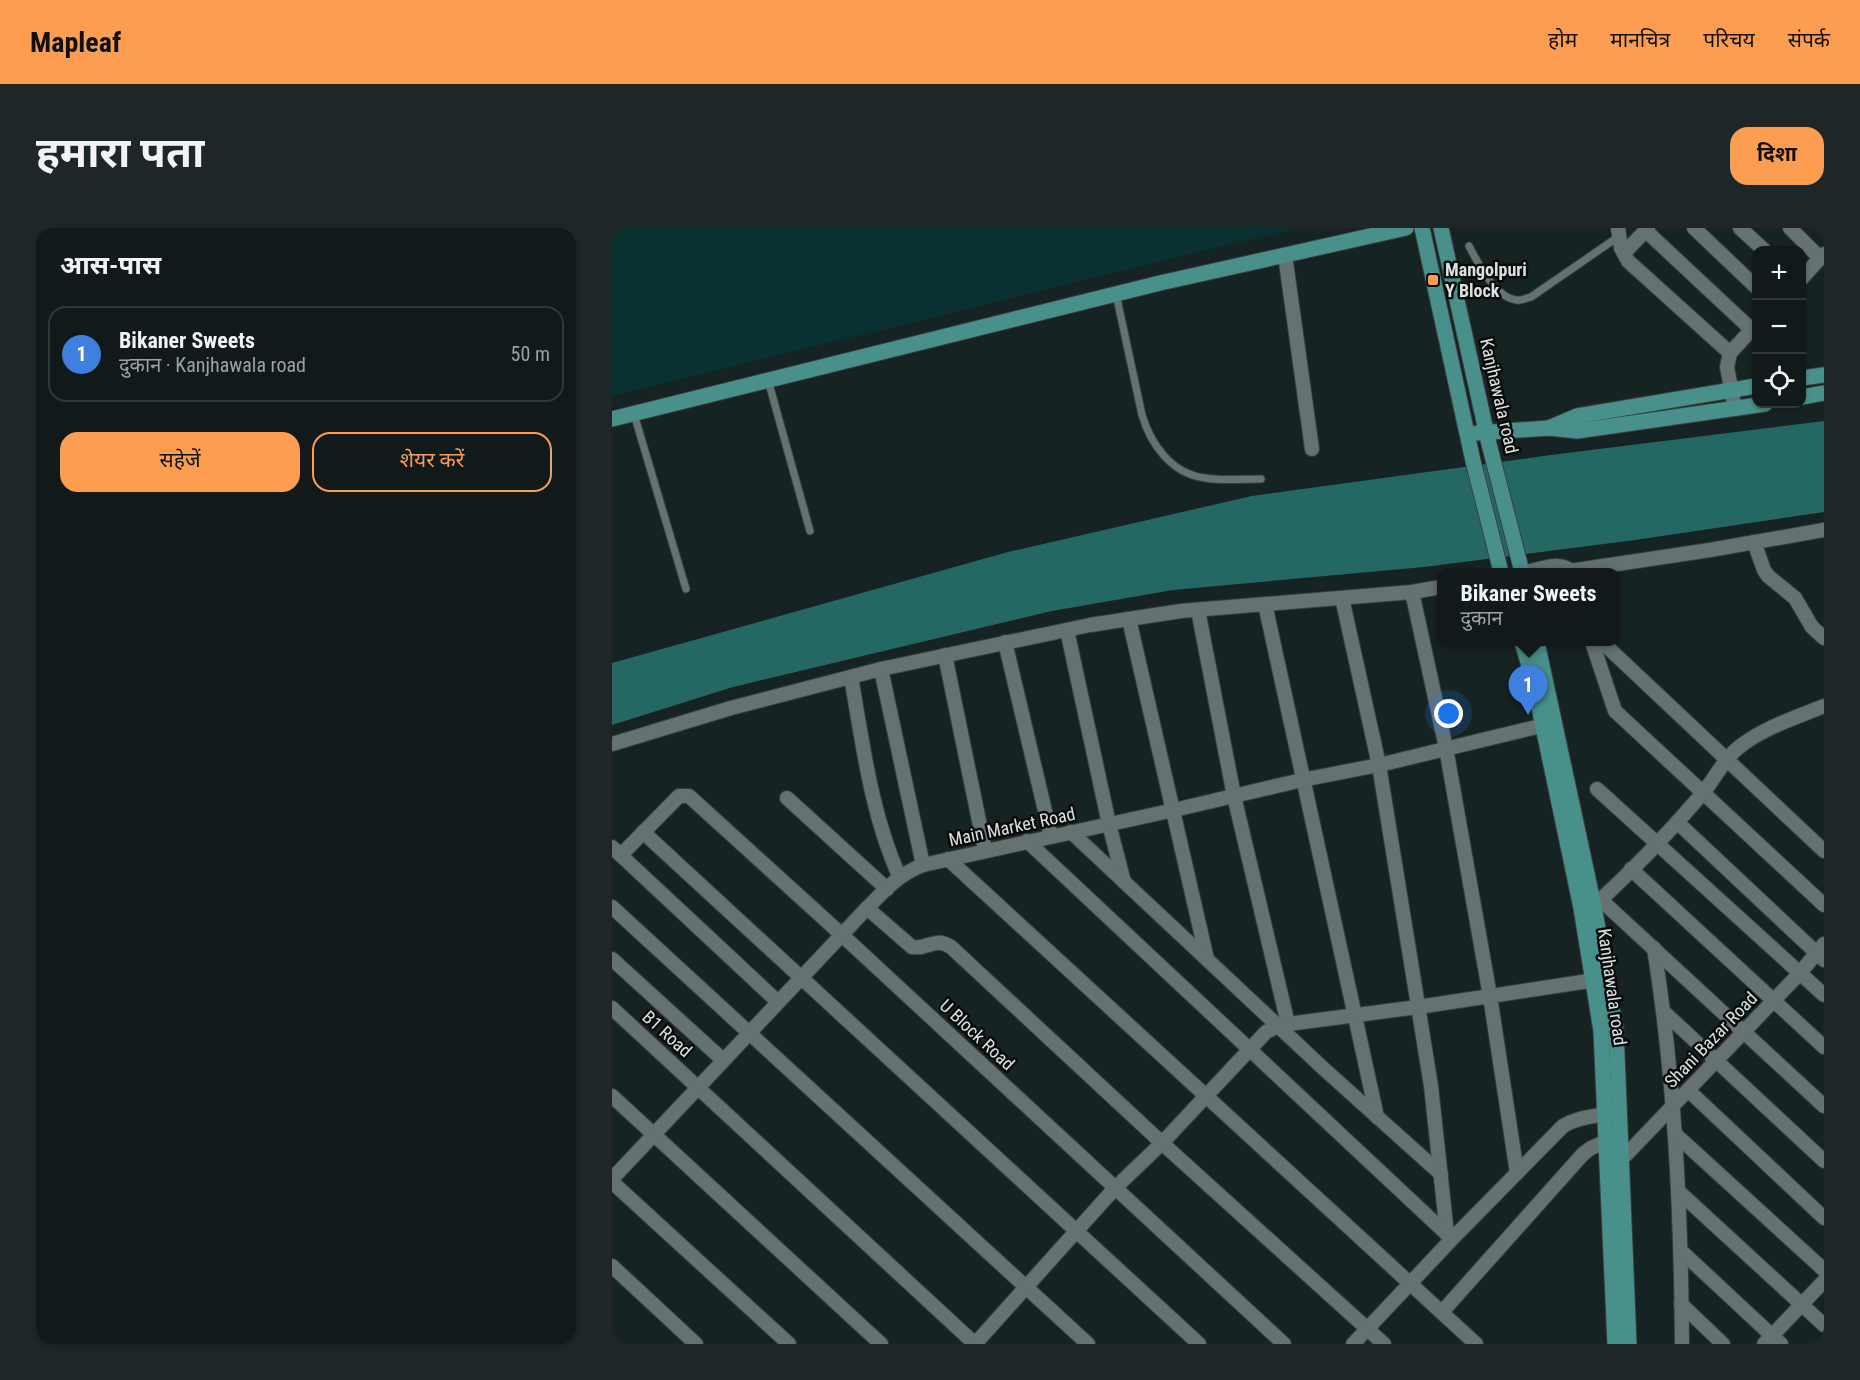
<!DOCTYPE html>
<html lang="hi">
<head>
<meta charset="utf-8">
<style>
  body { margin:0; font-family:"Roboto Condensed","Noto Sans Devanagari",sans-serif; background:#1e2727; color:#f1f3f6 }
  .controls { position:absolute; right:18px; top:18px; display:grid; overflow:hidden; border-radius:12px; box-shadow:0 2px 4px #0004 }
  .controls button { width:54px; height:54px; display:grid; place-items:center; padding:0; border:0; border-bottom:2px solid #303839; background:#111a1a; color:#f1f3f6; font:30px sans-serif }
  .you { position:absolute; left:837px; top:486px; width:21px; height:21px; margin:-15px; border:4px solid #fff; border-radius:50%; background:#1a73e8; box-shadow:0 0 0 9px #1a73e833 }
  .badge { display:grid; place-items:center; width:39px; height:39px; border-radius:50%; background:#fc9d52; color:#fff; font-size:20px; font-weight:700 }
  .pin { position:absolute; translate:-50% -50px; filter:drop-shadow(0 2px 3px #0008) }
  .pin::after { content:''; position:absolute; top:32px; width:21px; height:18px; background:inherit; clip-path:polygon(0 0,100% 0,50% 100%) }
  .popup { position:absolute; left:825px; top:340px; width:183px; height:78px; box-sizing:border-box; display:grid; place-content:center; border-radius:12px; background:#111a1a; filter:drop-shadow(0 2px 4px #0005); font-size:20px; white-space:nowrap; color:#9ca1a2 }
  .popup b { font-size:22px; color:#f1f3f6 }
  .popup::after { content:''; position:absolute; left:50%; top:100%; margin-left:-12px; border:12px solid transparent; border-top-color:#111a1a }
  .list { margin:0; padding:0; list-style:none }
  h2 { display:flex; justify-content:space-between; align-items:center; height:78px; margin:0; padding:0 24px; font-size:26px }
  h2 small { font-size:20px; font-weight:400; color:#9ca1a2 }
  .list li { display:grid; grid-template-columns:39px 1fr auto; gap:18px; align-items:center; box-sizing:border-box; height:96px; margin:0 12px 12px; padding:0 12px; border:2px solid #303839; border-radius:18px }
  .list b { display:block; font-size:22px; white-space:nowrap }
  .list p { margin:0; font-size:20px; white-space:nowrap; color:#9ca1a2 }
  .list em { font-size:20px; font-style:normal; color:#9ca1a2 }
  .actions { display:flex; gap:12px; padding:18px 24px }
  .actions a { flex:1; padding:14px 0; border:2px solid #fc9d52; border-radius:18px; text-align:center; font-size:21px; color:#fc9d52 }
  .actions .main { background:#fc9d52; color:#111 }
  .icon { flex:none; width:33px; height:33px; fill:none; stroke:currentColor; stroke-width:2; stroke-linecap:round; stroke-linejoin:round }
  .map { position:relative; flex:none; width:1212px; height:1116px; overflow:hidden; border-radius:18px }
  header { display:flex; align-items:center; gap:36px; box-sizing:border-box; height:84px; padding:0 30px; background:#fc9d52; color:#111 }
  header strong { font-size:28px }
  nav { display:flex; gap:33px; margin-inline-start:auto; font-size:21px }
  .intro { display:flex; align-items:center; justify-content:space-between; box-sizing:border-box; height:144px; padding:0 36px }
  h1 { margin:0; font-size:42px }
  .button { padding:15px 27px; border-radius:18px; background:#fc9d52; color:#111; font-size:21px; font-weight:700 }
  main { display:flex; gap:36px; padding:0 36px }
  aside { flex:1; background:#111a1a; border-radius:18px; box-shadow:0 2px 4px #0004 }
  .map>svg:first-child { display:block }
</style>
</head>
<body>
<header>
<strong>Mapleaf</strong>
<nav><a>होम</a><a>मानचित्र</a><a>परिचय</a><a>संपर्क</a></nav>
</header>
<div class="intro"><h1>हमारा पता</h1><a class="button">दिशा</a></div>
<main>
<aside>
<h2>आस-पास<small></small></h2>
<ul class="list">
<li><span class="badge" style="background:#3f7fe0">1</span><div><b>Bikaner Sweets</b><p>दुकान · Kanjhawala road</p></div><em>50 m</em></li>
</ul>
<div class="actions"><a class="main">सहेजें</a><a>शेयर करें</a></div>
</aside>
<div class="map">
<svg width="1212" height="1116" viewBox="0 0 1212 1116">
  <rect width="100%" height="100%" fill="#172322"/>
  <path fill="#08312f" d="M0 0H685L0 168Z"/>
  <path fill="#256764" d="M1212 193V284L1023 312 812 339 561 362 440 383 121 459 0 497V435L396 324 640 268 939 227Z"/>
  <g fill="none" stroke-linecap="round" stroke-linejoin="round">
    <defs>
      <g id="lane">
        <path d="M857 18C866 35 883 70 905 72 909 73 914 70 919 69L1006 9"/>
        <path d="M504 66 530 187C539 217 560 246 593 250 611 253 631 251 649 251"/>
        <path d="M156 152 198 303"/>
        <path d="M22 186 74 361"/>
      </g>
      <g id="street">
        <path d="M1006 0 1009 20 1016 33 1118 125"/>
        <path d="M1082 0 1144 59"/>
        <path d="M1128 0 1152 22"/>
        <path d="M1178 0 1208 30"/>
        <path d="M1033 2 1140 102"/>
        <path d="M1012 25 1036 0"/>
        <path d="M673 27 700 221"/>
        <path d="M1190 50 1212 26"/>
        <path d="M1123 181 1115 139 1118 125 1144 97"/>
        <path d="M1142 314 1152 342 1156 348 1183 370 1200 399 1212 410"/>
        <path d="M958 343 1098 322 1212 302"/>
        <path d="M915 344C929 341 948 332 960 344"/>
        <path d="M800 364 834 520 878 768 905 945"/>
        <path d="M730 370 767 537 819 858 835 1006"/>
        <path d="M653 376 765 889"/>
        <path d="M586 382 622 568 676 796"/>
        <path d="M517 391 595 731"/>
        <path d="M455 402 497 596 512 654"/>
        <path d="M393 414 439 608"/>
        <path d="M980 414 1003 483 1212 677"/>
        <path d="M990 414 1212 623"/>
        <path d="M333 427 373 622"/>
        <path d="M269 441 311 637"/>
        <path d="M239 449C251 517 259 585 287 648"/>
        <path d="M0 516 119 480 269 441 478 397 569 383 800 364 829 359"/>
        <path d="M985 561 1212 767"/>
        <path d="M175 570 275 661"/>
        <path d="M1065 594 1212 732"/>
        <path d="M31 604 587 1116"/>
        <path d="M459 604 712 841 829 946"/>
        <path d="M415 613 838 1009"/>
        <path d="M0 619 166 774"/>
        <path d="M9 627 67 568H77L230 707 672 1116"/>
        <path d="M336 631 864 1116"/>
        <path d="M1019 641 1212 819"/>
        <path d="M989 672 1212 878"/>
        <path d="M982 678C1020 643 1056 606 1090 566 1102 552 1111 532 1126 520 1150 500 1183 490 1212 478"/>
        <path d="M0 679 476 1116"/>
        <path d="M255 680 300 719C317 722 322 708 339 719L550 915 772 1116"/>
        <path d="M1042 720C1063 851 1069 983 1070 1116"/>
        <path d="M0 731 111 832"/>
        <path d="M0 780 363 1116"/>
        <path d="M1053 785 1212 933"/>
        <path d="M1076 862 1212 990"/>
        <path d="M0 868 269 1116"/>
        <path d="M1063 906 1212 1042"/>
        <path d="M1001 931H1010L1188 745 1212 716"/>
        <path d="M0 951 255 680C273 662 287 646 311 637L562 582 690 552 767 537 941 495"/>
        <path d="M0 954 177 1116"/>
        <path d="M1066 963 1212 1097"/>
        <path d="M1069 1023 1169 1116"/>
        <path d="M0 1038 84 1116"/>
        <path d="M1069 1076 1111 1116"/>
        <path d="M830 1084 971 926 979 920 993 914"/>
        <path d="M363 1116 503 960 550 915 654 804 666 798 676 796 806 779 990 751"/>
        <path d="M741 1116 840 1011 951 898C964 890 978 889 993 886"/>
        <path d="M1152 1116 1212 1053"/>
      </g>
      <g id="secondary">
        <path d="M810 0 861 233 889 344"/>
        <path d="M829 0 877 216 910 344"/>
        <path d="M1190 150 1212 147"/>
        <path d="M1190 169 1212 165"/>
        <path d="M0 191 548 55 794 0"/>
        <path d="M937 200 965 188 1144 158"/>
        <path d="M865 205 937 200 965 203 1153 176"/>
        <path d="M910 414 921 451 969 680 989 803 1003 1116"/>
        <path d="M925 414 982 678 1004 802 1017 1116"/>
      </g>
    </defs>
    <use href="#lane" stroke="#37403f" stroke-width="9"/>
    <use href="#street" stroke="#37403f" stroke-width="16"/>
    <use href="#secondary" stroke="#37403f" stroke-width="17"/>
    <use href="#lane" stroke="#657271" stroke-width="7"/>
    <use href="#street" stroke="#657271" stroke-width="14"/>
    <use href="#secondary" stroke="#49908d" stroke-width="15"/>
  </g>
  <rect fill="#fc9d52" stroke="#070b0b" stroke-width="2" x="815" y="46" width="12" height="12" rx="3"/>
  <g text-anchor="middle" stroke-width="5" stroke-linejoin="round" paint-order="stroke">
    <g font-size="18" font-weight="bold" fill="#dae2e1" stroke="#070b0b" text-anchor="start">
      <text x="833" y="48">Mangolpuri<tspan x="833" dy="21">Y Block</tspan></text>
    </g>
    <g font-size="18" fill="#dae2e1" stroke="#070b0b">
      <text transform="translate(887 168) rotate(77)" y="6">Kanjhawala road</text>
      <text transform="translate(400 599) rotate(-12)" y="6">Main Market Road</text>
      <text transform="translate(1000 759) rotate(82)" y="6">Kanjhawala road</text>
      <text transform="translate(55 806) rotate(42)" y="6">B1 Road</text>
      <text transform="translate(365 807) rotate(43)" y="6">U Block Road</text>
      <text transform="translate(1099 812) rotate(-46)" y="6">Shani Bazar Road</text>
    </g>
  </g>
</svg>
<div class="controls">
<button>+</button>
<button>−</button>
<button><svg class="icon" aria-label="locate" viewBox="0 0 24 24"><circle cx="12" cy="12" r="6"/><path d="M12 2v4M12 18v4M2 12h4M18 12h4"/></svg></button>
</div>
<div class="you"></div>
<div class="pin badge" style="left:916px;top:487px;background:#3f7fe0">1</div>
<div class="popup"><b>Bikaner Sweets</b>दुकान</div>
</div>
</main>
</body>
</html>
